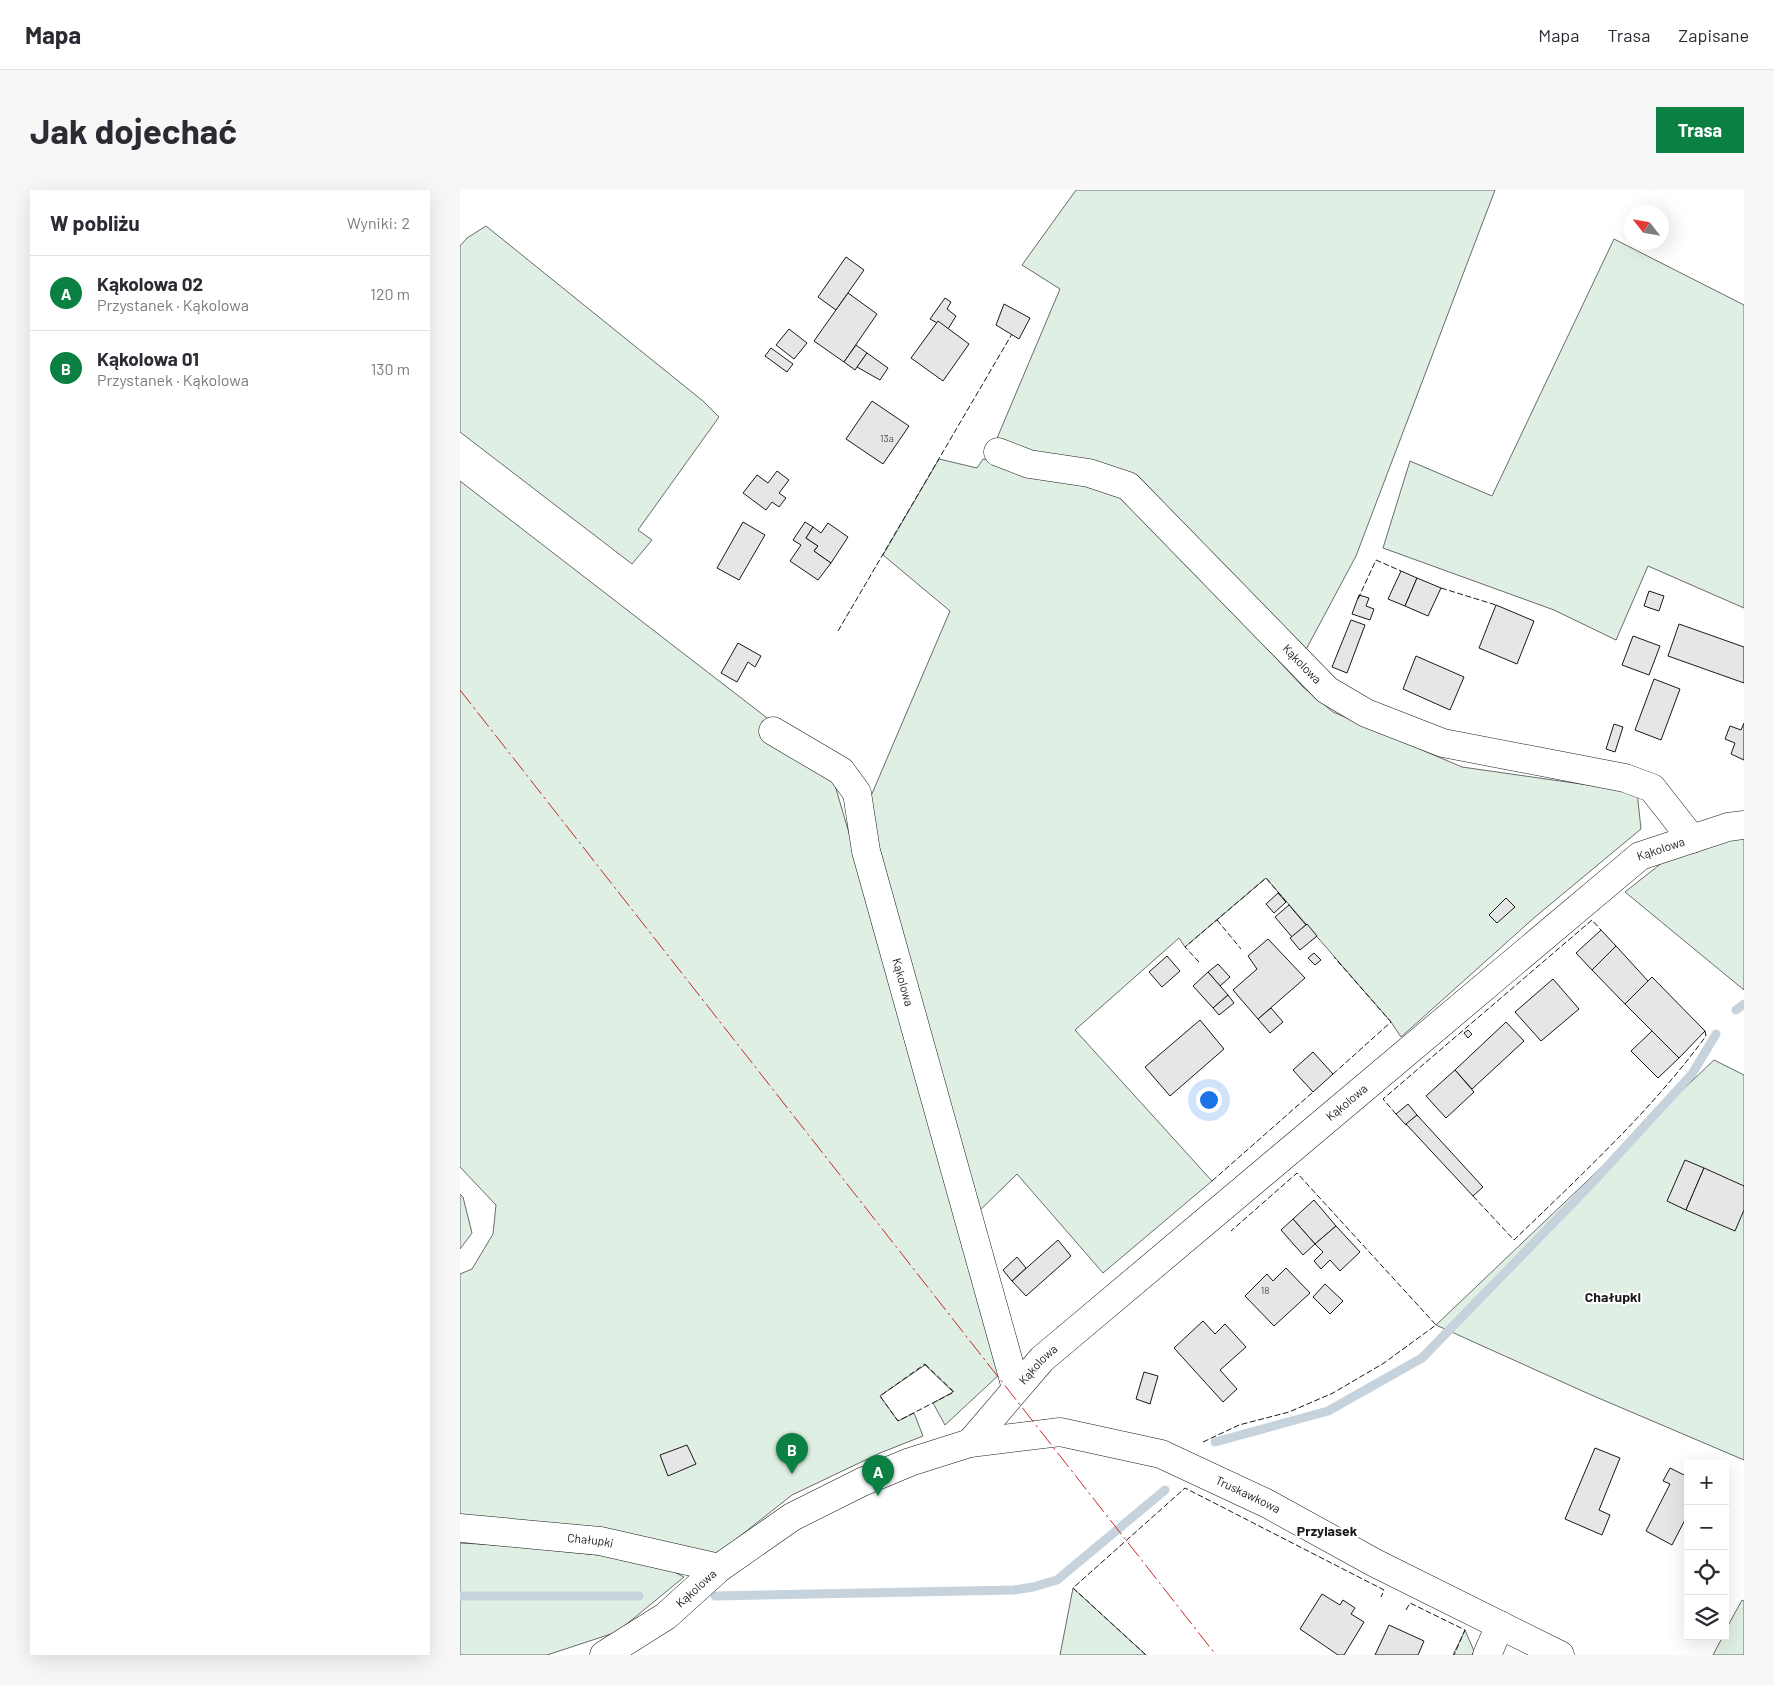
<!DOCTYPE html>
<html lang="pl">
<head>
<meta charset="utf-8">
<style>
  body { margin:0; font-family:Barlow,sans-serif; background:#f7f7f7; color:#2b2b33 }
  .controls { position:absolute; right:15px; bottom:15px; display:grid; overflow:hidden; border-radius:0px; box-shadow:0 5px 20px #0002 }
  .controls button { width:45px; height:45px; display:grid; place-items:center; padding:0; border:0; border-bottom:1px solid #e1e1e2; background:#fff; color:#2b2b33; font:25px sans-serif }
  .compass { position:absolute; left:1164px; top:15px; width:45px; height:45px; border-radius:50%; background:#fff; box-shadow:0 5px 20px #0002; rotate:301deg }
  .you { position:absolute; left:748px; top:909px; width:18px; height:18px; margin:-12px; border:4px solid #fff; border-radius:50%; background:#1a73e8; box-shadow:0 0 0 8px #1a73e833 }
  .badge { display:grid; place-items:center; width:32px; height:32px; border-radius:50%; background:#0b8043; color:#fff; font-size:16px; font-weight:700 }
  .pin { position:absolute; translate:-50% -41px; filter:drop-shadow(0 1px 2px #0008) }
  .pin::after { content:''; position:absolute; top:26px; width:18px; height:15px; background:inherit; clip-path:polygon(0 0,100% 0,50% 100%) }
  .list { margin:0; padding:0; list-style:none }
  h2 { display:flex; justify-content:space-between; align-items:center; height:65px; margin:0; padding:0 20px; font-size:21px }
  h2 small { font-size:16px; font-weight:400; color:#7c7c81 }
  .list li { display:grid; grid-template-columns:32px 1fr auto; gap:15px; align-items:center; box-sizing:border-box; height:75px; padding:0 20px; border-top:1px solid #e1e1e2 }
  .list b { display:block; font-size:19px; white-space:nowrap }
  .list p { margin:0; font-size:16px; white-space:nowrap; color:#7c7c81 }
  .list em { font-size:16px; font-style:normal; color:#7c7c81 }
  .icon { flex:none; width:28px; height:28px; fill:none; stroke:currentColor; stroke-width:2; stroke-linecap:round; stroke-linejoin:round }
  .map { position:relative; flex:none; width:1284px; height:1465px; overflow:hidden; border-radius:0px }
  header { display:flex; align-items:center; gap:30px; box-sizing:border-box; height:70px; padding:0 25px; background:#fff; border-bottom:1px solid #e1e1e2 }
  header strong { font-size:24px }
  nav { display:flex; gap:28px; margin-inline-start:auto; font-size:18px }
  .intro { display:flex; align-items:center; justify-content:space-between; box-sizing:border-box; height:120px; padding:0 30px }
  h1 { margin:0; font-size:35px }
  .button { padding:12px 22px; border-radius:0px; background:#0b8043; color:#fff; font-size:18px; font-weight:700 }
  main { display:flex; gap:30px; padding:0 30px }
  aside { flex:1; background:#fff; border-radius:0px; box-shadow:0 5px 20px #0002 }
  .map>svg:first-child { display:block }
</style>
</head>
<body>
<header>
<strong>Mapa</strong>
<nav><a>Mapa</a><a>Trasa</a><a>Zapisane</a></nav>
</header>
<div class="intro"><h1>Jak dojechać</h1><a class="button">Trasa</a></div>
<main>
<aside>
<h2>W pobliżu<small>Wyniki: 2</small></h2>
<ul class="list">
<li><span class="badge">A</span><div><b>Kąkolowa 02</b><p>Przystanek · Kąkolowa</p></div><em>120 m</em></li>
<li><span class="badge">B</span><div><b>Kąkolowa 01</b><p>Przystanek · Kąkolowa</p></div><em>130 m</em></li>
</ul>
</aside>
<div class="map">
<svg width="1284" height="1465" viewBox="0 0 1284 1465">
  <rect width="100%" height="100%" fill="#fff"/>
  <g fill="#e0efe3" stroke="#6a6a6a">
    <path d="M616 0H1035L896 366 842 467 676 290 535 253 600 99 562 75Z"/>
    <path d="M26 36 243 211 259 227 178 340 192 350 172 374 0 242V56L7 48Z"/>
    <path d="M1154 49 1284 115V418L1188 376 1156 450 1094 420 923 358 950 271 1032 306Z"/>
    <path d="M479 269 517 278 523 269 625 290 668 309 843 497 873 522 1002 577 1177 602 1181 639 1075 727 941 847 931 832 806 688 725 757 719 748 615 840 752 991 643 1083 557 984 512 1028 412 641 408 613 490 421 423 365Z"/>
    <path d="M0 291 311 531 374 592 453 861 542 1182 485 1235 473 1213 493 1202 465 1175 420 1206 438 1231 454 1223 463 1246 420 1263 332 1305 256 1365 0 1326V1084L12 1079 33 1044 36 1015 0 977Z"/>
    <path d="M1284 644V800L1165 702 1203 672Z"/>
    <path d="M1254 870 1284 885V1270L1129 1204 976 1135Z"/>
    <path d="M0 1004 3 1007 12 1043 0 1059Z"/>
    <path d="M0 1353 55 1356 193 1371 224 1387 157 1442 87 1465H0Z"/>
    <path d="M613 1398 686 1465H600Z"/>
    <path d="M1282 1410 1284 1411V1465H1253L1263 1446H1265V1441Z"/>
    <path d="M1005 1440 1014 1461 1012 1465H993Z"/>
  </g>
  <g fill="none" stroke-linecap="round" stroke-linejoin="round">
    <g stroke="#c6d2dc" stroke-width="9">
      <path d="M1276 820 1284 814"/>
      <path d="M755 1252 868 1221 962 1168 1133 992 1232 884 1256 844"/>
      <path d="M0 1406H179"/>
      <path d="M255 1406 554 1400 573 1397 597 1390 705 1300"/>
    </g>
  </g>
  <g fill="#e6e6e6" stroke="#1a1a1a">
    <path d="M386 67 404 80 376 120 358 107Z"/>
    <path d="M388 103 417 124 384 172 354 151Z"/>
    <path d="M485 108 491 112 487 119 496 126 488 139 470 129Z"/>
    <path d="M544 114 570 128 559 149 536 135Z"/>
    <path d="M478 131 509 154 483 191 451 168Z"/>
    <path d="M329 139 347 153 334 169 316 155Z"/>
    <path d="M396 155 407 163 395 180 384 172Z"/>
    <path d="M311 158 333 174 327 182 305 166Z"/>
    <path d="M407 163 428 178 420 190 397 177Z"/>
    <path d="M412 211 449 236 423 274 386 249Z"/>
    <path d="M317 281 329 290 319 303 326 308 319 317 312 312 306 320 283 303 297 285 308 293Z"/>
    <path d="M283 332 305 345 279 390 257 378Z"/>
    <path d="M345 332 353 337 346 348 358 356 354 361 371 373 358 390 330 371 341 355 333 350Z"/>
    <path d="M368 333 388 347 371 373 354 361 358 356 346 348 353 337 361 343Z"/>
    <path d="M941 381 957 388 945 416 928 409Z"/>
    <path d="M957 388 981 398 968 426 945 416Z"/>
    <path d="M1189 401 1204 406 1199 421 1184 416Z"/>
    <path d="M899 405 909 408 906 416 914 419 910 430 892 424Z"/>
    <path d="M1036 415 1074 431 1057 474 1019 458Z"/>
    <path d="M891 430 905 435 887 483 872 477Z"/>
    <path d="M1219 434 1284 457V493L1208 466Z"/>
    <path d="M1173 446 1200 456 1189 485 1162 475Z"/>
    <path d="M278 453 301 466 295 477 288 472 277 492 261 483Z"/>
    <path d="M956 466 1004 487 990 520 943 499Z"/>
    <path d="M1194 489 1220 499 1201 550 1175 540Z"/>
    <path d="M1284 533V570L1271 564 1275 553 1265 549 1270 536 1281 540Z"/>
    <path d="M1154 534 1163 537 1155 562 1146 559Z"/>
    <path d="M818 703 826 712 814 723 806 714Z"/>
    <path d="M1046 708 1055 717 1037 733 1029 725Z"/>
    <path d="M829 715 846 735 832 747 815 727Z"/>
    <path d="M847 734 857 746 840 760 830 748Z"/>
    <path d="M1141 740 1156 756 1132 780 1116 763Z"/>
    <path d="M808 749 845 788 798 829 773 800 797 779 788 766Z"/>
    <path d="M1156 756 1188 791 1165 814 1132 780Z"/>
    <path d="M854 763 861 770 855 775 848 768Z"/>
    <path d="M707 766 720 781 702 797 689 782Z"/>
    <path d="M758 774 770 787 760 796 748 782Z"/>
    <path d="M748 782 768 805 753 818 733 796Z"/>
    <path d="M1192 787 1245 841 1219 868 1165 814Z"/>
    <path d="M1093 789 1119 819 1081 851 1055 822Z"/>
    <path d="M768 805 774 813 759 825 753 818Z"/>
    <path d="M811 818 823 832 810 843 798 829Z"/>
    <path d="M740 830 764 859 710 906 685 877Z"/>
    <path d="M1046 832 1064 851 1012 899 995 880Z"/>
    <path d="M1008 840 1012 844 1008 848 1004 843Z"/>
    <path d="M1192 841 1219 868 1198 888 1171 861Z"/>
    <path d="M853 862 873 884 853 902 833 880Z"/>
    <path d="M995 880 1014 902 986 928 966 906Z"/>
    <path d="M948 914 957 925 946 935 936 924Z"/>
    <path d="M957 925 1023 997 1013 1006 946 934Z"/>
    <path d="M1225 970 1244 978 1226 1020 1207 1011Z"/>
    <path d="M1244 978 1284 996V1020L1275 1041 1226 1020Z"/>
    <path d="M854 1010 876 1036 855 1054 833 1029Z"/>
    <path d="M833 1029 855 1054 843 1065 821 1040Z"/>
    <path d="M876 1036 900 1062 880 1081 870 1070 861 1079 854 1071 863 1062 855 1054Z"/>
    <path d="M598 1050 611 1066 566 1106 552 1091Z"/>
    <path d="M557 1067 566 1078 552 1091 543 1080Z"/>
    <path d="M826 1078 850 1103 814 1136 785 1106 807 1084 813 1091Z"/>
    <path d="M865 1094 883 1111 870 1124 853 1107Z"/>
    <path d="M743 1131 755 1144 765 1134 786 1157 760 1180 777 1199 763 1212 714 1158Z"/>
    <path d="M684 1182 698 1186 690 1214 676 1209Z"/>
    <path d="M227 1255 236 1274 208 1286 200 1265Z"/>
    <path d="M1135 1258 1160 1268 1139 1320 1150 1325 1142 1345 1105 1329Z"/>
    <path d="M1210 1278 1228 1287V1324L1212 1355 1186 1341 1210 1294 1203 1291Z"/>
    <path d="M862 1404 880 1415 883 1410 895 1418 891 1424 904 1432 884 1465H878L840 1439Z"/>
    <path d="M929 1435 964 1451 958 1465H915Z"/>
  </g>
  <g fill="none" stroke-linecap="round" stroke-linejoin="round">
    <defs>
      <g id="minor">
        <path id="s1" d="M538 262 569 274 629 283 668 296 867 500 906 523 983 553 1165 588 1192 598 1232 649"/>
        <path id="s2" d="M313 541 381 581 397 603 406 661 556 1198"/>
        <path id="s3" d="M510 1253 600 1242 701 1264 806 1313 915 1373 1100 1465"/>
        <path id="s4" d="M0 1338 140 1351 259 1378"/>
        <path id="s5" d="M144 1465 206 1426 259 1378 332 1327 402 1292 450 1272 510 1253 582 1169 1180 666 1268 637 1284 635"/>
        <path d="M1027 1465 1040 1435"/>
      </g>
    </defs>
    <use href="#minor" stroke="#1a1a1a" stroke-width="29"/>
    <use href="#minor" stroke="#fff" stroke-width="28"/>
    <g stroke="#1a1a1a" stroke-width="1" stroke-dasharray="6 2.5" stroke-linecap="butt">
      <path d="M981 398 1036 415"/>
      <path d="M898 409 916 370 941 381"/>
      <path d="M378 441 552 144"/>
      <path d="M757 730 781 759"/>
      <path d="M739 772 725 757 806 688 829 715"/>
      <path d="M873 884 931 832 874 767"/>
      <path d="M936 924 923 909 1132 730 1141 740"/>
      <path d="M752 991 853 902"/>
      <path d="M1013 1006 1054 1050C1121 985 1191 921 1246 846L1245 841"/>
      <path d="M465 1174 494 1202 438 1231 420 1206Z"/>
      <path d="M743 1252 779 1235 829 1222 873 1203 924 1173 976 1135 837 983 771 1041"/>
      <path d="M946 1420 950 1413 1005 1440 994 1465"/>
      <path d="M686 1465 613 1398 725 1298 924 1400 921 1407"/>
    </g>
    <path stroke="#c62828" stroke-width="1" stroke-dasharray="18 4 2.5 4" stroke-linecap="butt" d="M0 500 756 1465"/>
  </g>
  <g text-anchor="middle" stroke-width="4" stroke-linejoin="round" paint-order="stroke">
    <g font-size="10" fill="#4d4d4d">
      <text x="427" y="252">13a</text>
      <text x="805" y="1104">18</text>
    </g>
    <g font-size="12" fill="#1a1a1a" stroke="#fff">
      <text dy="4" stroke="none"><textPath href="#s1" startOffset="384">Kąkolowa</textPath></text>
      <text dy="4" stroke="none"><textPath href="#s5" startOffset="1341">Kąkolowa</textPath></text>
      <text dy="4" stroke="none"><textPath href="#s2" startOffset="301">Kąkolowa</textPath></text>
      <text dy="4" stroke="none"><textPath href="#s5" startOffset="936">Kąkolowa</textPath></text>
      <text dy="4" stroke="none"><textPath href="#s5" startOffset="531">Kąkolowa</textPath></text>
      <text dy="4" stroke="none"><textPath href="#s3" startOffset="290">Truskawkowa</textPath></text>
      <text dy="4" stroke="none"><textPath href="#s4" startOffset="131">Chałupki</textPath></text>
      <text dy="4" stroke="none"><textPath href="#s5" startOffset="114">Kąkolowa</textPath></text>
    </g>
    <g font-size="14" font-weight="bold" fill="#1a1a1a" stroke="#fff">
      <text x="1153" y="1112">Chałupki</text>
      <text x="867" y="1346">Przylasek</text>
    </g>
  </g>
</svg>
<div class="controls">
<button>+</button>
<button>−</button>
<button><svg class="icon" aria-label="locate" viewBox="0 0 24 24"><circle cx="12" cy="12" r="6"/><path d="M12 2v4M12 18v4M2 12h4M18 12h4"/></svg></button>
<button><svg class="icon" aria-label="layers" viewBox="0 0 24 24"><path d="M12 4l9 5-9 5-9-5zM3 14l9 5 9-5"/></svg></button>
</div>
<svg class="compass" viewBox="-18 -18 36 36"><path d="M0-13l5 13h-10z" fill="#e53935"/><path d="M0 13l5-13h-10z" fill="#7c7c81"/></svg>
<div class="you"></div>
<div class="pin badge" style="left:418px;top:1306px">A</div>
<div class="pin badge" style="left:332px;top:1284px">B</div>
</div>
</main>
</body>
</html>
